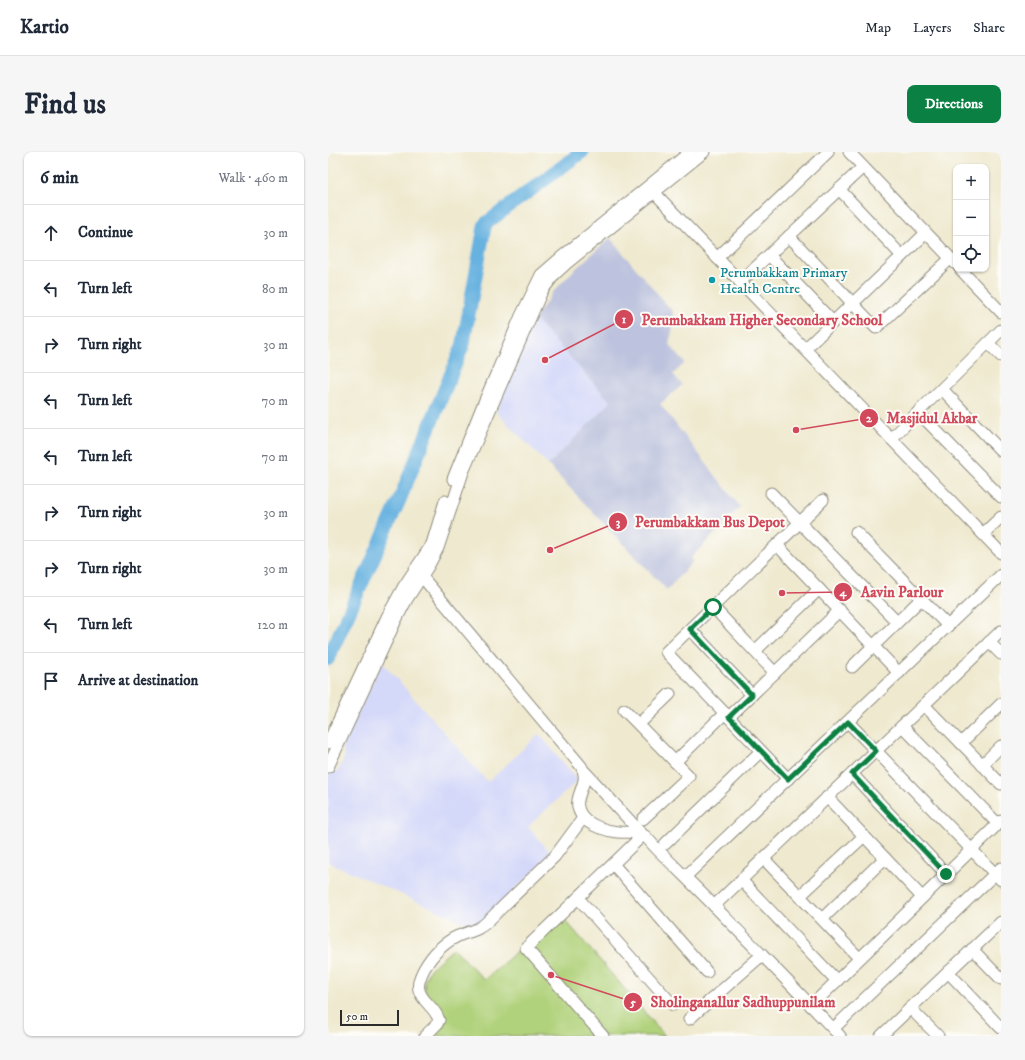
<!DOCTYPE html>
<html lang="en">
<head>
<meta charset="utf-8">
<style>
  body { margin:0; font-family:"IM FELL DW Pica",serif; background:#f6f6f7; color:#1f2937 }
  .controls { position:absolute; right:12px; top:12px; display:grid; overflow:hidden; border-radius:8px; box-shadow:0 1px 3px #0004 }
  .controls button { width:36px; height:36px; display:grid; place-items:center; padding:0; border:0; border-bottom:1px solid #e0e1e3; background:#fff; color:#1f2937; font:20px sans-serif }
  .scale { position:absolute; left:12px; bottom:10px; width:59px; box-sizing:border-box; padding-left:4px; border:2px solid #2b2b2b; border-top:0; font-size:11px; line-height:14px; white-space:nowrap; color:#2b2b2b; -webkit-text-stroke:3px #fdfcf7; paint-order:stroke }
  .stop { position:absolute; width:12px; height:12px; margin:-9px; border:3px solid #0b8043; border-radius:50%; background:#fff }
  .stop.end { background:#0b8043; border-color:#fff; box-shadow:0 1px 4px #0008 }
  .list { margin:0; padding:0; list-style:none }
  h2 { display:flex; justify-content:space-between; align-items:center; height:52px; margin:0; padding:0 16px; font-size:17px }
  h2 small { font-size:13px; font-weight:400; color:#747a83 }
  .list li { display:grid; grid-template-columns:26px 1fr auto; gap:12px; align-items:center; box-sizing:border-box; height:56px; padding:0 16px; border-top:1px solid #e0e1e3 }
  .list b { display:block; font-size:15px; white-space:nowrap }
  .list em { font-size:13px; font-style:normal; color:#747a83 }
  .icon { flex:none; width:22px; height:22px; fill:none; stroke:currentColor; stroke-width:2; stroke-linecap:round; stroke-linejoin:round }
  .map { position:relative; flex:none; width:673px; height:884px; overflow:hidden; border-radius:8px }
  header { display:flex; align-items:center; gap:24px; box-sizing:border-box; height:56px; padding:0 20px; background:#fff; border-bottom:1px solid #e0e1e3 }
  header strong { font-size:19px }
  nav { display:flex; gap:22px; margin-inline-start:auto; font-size:14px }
  .intro { display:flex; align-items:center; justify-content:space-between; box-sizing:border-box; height:96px; padding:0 24px }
  h1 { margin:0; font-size:28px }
  .button { padding:10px 18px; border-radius:8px; background:#0b8043; color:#fff; font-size:14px; font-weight:700 }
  main { display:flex; gap:24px; padding:0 24px }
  aside { flex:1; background:#fff; border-radius:8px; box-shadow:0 1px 3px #0004 }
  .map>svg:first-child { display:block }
</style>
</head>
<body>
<header>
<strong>Kartio</strong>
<nav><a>Map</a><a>Layers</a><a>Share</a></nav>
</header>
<div class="intro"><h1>Find us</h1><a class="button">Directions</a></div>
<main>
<aside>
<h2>6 min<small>Walk · 460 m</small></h2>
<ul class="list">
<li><svg class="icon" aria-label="ahead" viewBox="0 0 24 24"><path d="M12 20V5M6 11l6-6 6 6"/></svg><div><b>Continue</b></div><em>30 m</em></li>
<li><svg class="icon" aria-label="left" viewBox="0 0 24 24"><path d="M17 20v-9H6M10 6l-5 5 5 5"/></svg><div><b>Turn left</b></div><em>80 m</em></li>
<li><svg class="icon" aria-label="right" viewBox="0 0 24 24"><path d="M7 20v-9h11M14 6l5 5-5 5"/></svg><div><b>Turn right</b></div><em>30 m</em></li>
<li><svg class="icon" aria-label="left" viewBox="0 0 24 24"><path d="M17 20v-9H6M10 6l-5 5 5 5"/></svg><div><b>Turn left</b></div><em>70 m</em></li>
<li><svg class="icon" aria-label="left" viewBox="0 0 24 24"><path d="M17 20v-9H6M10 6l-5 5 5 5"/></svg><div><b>Turn left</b></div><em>70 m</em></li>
<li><svg class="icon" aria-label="right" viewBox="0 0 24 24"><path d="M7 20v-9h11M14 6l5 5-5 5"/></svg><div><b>Turn right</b></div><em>30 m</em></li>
<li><svg class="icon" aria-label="right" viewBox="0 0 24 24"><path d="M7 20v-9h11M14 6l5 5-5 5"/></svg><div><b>Turn right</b></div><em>30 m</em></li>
<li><svg class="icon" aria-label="left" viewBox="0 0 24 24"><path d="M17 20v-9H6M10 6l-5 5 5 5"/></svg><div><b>Turn left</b></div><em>120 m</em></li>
<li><svg class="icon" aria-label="arrive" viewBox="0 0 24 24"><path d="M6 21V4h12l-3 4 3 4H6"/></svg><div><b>Arrive at destination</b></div></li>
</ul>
</aside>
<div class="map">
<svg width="673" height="884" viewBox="0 0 673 884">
  <rect width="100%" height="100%" fill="#fdfcf7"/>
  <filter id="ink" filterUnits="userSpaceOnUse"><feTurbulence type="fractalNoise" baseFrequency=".025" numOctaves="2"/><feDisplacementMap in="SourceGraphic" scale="8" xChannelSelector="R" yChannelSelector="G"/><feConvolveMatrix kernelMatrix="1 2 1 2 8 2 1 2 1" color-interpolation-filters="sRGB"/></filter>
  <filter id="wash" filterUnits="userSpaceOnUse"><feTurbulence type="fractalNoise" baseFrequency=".012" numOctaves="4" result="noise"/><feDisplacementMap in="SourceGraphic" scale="16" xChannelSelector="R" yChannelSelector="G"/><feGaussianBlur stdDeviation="0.9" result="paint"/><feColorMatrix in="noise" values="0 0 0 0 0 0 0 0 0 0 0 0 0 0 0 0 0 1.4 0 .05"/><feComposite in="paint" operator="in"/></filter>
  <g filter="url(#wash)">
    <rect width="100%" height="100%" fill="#efe9cf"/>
    <g fill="#d4d8f9">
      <path d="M207 167 284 250 220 313 168 260Z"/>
      <path d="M54 510 160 630 211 582 250 628 200 675 224 702 147 775 0 710V624L1 622 10 618 17 605 14 595Z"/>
    </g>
    <path fill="#bdc3de" d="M282 86 345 160V175L341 192 357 211 345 222 354 233 332 252 412 355 363 406 365 409 339 438 220 313 283 250 207 167 225 140 245 119Z"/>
    <path fill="#b1d27b" stroke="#6e7e53" d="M232 762 337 884H108L118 868 113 859 98 843 96 830 102 817 126 796 156 828Z"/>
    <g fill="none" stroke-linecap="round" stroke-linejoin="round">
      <path stroke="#68b2e0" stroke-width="14" d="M0 507 71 349 135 193 157 72 254 0"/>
    </g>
  </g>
  <g filter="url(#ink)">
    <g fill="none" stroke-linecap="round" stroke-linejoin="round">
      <defs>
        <g id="minor">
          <path d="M521 0 628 112"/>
          <path d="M321 35 673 401"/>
          <path d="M511 37 574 104"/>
          <path d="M461 84 548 176 622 107"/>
          <path d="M441 103 505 170"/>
          <path d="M389 106 500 0"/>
          <path d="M632 117 673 160"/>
          <path d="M412 130 535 15"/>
          <path d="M660 191 673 204"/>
          <path d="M477 197 598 81"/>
          <path d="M614 237 673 299"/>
          <path d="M590 260 673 345"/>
          <path d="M563 287 673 178"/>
          <path d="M125 327 154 255 193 164 213 123 236 103 362 0"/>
          <path d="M443 341 569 470"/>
          <path d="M528 380 620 474"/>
          <path d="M655 382 673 365"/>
          <path d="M449 393 571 521"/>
          <path d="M90 420 253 614C265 633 239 646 255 665 262 674 279 679 290 680 298 681 310 679 317 684 321 688 325 693 329 697 351 719 373 740 394 762 433 802 473 843 512 884"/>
          <path d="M385 455 447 521"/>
          <path d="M362 477 424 543"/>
          <path d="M661 490 673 502"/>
          <path d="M427 499 491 437"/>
          <path d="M524 515 593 447"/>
          <path d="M596 553 673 632"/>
          <path d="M296 558 361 624 315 667"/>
          <path d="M401 565 512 458"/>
          <path d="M520 570 673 728"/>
          <path d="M311 572 342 542"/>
          <path d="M574 574 670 672"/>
          <path d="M0 591 59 465 76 434 104 392 117 349"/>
          <path d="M633 591 673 552"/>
          <path d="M347 610 397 561"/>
          <path d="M654 613 673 594"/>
          <path d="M0 615 68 468 79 447 101 413 110 396 135 320 214 139 227 122 239 111 376 0"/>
          <path d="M257 620 315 683 198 796 275 884"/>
          <path d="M524 622 618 722"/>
          <path d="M460 627 338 500 495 348"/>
          <path d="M499 645 594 745"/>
          <path d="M337 692 433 599"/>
          <path d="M436 707 531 806"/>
          <path d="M285 712 379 820"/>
          <path d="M358 724 673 423"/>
          <path d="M413 728 509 829"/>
          <path d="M472 744 536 684"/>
          <path d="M250 746 345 853"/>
          <path d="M386 754 673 479"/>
          <path d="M494 767 557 706"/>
          <path d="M644 797 673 827"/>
          <path d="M620 820 673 876"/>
          <path d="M483 854 673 669"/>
          <path d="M582 856 610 884"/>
          <path d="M361 867 434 803"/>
          <path d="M505 877 673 716"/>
          <path d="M97 884 109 872 111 868C107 855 94 850 91 838 89 831 93 823 96 817 104 803 115 791 130 784 142 779 150 779 160 769L227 704 255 666"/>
          <path d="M553 884 673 770"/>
        </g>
      </defs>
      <use href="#minor" stroke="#8d8a7d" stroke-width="13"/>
      <use href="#minor" stroke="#fff" stroke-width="11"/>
    </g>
  </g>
  <g fill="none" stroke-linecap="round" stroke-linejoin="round" filter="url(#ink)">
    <path stroke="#0b8043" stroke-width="5" d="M385 455 362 477 424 543 401 565 460 627 520 570 548 599 524 622 618 722"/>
  </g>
  <circle fill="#0f9aa8" stroke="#fdfcf7" stroke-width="1.5" cx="384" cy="128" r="4"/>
  <g text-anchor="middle" stroke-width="4" stroke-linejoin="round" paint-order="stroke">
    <g font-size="14" fill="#0d838f" stroke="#fdfcf7" text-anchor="start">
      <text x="392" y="125">Perumbakkam Primary<tspan x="392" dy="16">Health Centre</tspan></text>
    </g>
  </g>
  <path fill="none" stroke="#d1495b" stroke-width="1.5" d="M217 208L296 167M468 278L541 266M222 398L290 370M454 441L515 440M223 823L305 850"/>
  <g fill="#d1495b" stroke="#fdfcf7" stroke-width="1.5">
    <circle cx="217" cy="208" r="4"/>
    <circle cx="468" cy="278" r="4"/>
    <circle cx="222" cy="398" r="4"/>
    <circle cx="454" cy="441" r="4"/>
    <circle cx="223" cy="823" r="4"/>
    <circle cx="296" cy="167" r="10"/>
    <circle cx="541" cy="266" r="10"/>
    <circle cx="290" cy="370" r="10"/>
    <circle cx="515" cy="440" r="10"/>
    <circle cx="305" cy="850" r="10"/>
  </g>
  <g font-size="12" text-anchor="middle" font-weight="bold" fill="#fff">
    <text x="296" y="171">1</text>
    <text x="541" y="270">2</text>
    <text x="290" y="374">3</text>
    <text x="515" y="444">4</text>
    <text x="305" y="854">5</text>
  </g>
  <g font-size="15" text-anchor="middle" font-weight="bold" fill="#d1495b" stroke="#fdfcf7" stroke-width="4" stroke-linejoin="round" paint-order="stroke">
    <text x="434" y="173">Perumbakkam Higher Secondary School</text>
    <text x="604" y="271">Masjidul Akbar</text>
    <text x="382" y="375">Perumbakkam Bus Depot</text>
    <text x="574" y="445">Aavin Parlour</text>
    <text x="415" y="855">Sholinganallur Sadhuppunilam</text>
  </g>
</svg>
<div class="controls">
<button>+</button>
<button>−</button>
<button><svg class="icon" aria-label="locate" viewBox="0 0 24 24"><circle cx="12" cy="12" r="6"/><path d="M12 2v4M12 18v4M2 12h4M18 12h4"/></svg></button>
</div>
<div class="scale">50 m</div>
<div class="stop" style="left:385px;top:455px"></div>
<div class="stop end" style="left:618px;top:722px"></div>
</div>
</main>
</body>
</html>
